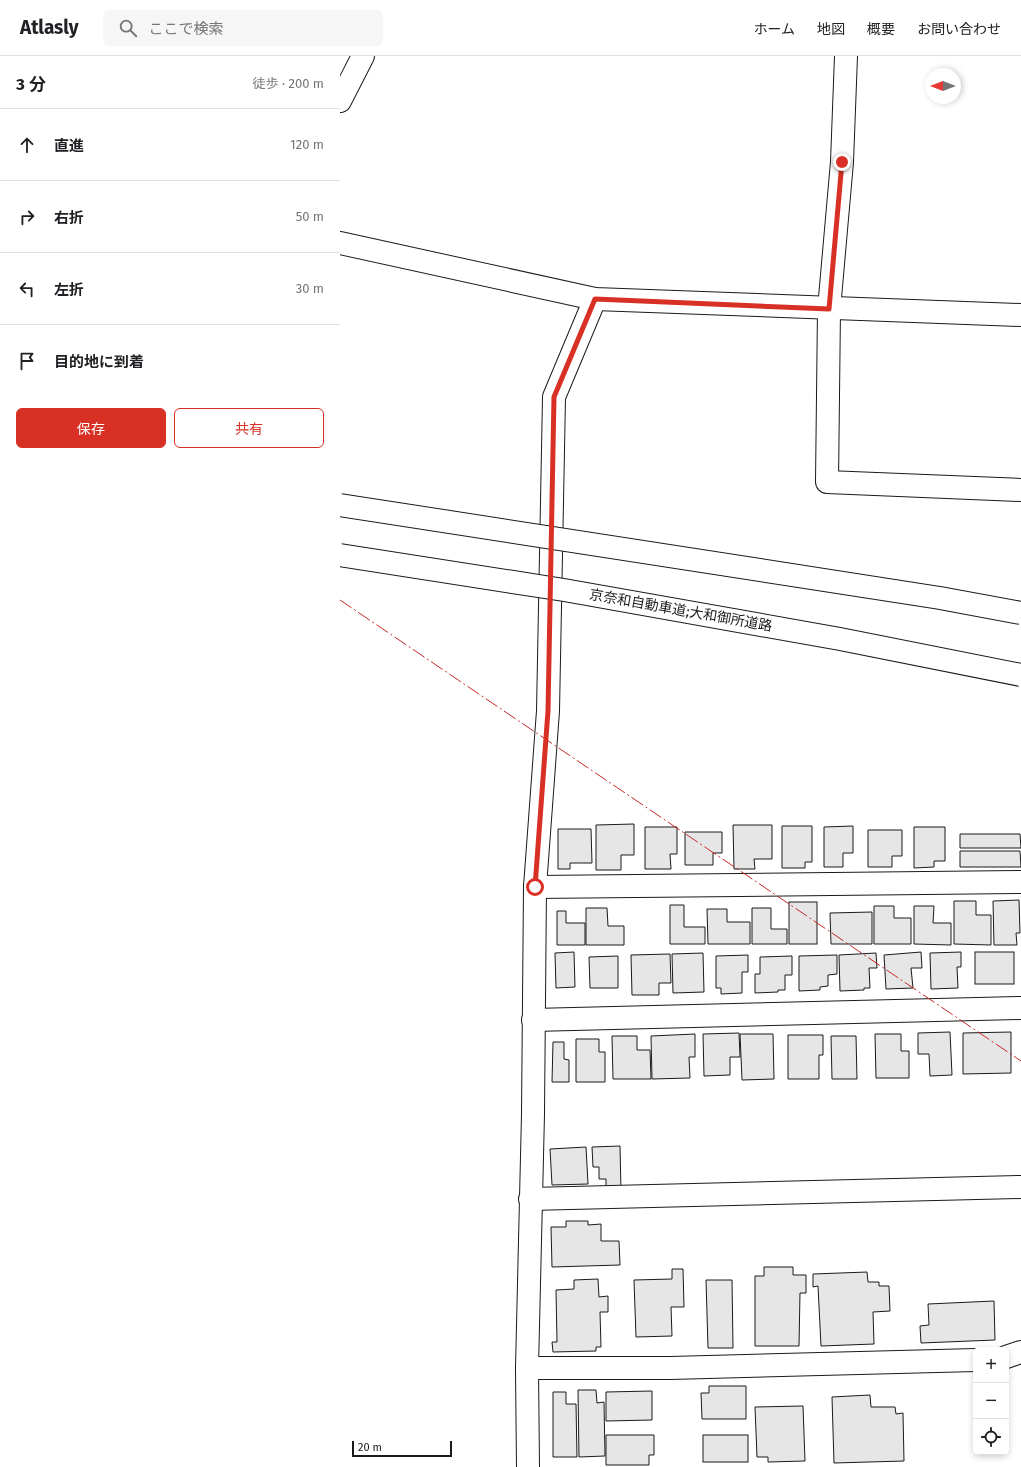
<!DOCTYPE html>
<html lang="ja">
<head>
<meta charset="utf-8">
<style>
  body { margin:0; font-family:"Fira Sans","Noto Sans JP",sans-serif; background:#f6f6f6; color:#202124 }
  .controls { position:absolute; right:12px; bottom:12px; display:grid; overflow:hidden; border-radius:6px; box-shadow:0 2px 6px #0003 }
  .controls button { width:36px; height:36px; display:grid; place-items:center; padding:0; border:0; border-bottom:1px solid #e0e0e0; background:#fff; color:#202124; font:20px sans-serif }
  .compass { position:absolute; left:585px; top:12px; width:36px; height:36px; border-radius:50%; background:#fff; box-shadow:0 2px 6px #0003; rotate:270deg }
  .scale { position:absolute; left:12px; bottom:10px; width:100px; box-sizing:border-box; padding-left:4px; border:2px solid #1a1a1a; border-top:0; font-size:11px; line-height:14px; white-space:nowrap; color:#1a1a1a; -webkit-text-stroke:3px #fff; paint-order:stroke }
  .stop { position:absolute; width:12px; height:12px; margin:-9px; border:3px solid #d93025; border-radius:50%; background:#fff }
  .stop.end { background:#d93025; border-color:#fff; box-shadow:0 1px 4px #0008 }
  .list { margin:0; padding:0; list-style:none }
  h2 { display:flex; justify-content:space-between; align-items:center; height:52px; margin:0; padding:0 16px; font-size:17px }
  h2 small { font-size:13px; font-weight:400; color:#757577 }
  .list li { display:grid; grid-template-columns:26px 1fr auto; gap:12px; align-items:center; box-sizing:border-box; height:72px; padding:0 16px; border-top:1px solid #e0e0e0 }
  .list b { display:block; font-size:15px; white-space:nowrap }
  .list em { font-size:13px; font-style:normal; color:#757577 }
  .actions { display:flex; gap:8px; padding:12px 16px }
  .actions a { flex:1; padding:9px 0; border:1px solid #d93025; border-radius:6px; text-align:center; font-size:14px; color:#d93025 }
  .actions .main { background:#d93025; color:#fff }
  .icon { flex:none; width:22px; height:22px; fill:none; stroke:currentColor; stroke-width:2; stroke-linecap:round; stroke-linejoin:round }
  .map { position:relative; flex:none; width:681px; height:1411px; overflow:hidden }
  header { display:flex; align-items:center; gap:24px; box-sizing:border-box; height:56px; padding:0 20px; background:#fff; border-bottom:1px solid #e0e0e0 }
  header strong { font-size:19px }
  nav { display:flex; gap:22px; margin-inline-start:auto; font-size:14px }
  .search { width:280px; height:36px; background:#f6f6f6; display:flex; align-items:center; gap:10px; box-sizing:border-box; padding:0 14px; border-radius:6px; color:#757577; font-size:15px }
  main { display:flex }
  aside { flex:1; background:#fff }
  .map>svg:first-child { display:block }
</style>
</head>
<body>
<header>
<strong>Atlasly</strong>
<div class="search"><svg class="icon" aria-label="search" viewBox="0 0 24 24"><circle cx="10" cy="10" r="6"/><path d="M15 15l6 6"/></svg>ここで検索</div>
<nav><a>ホーム</a><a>地図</a><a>概要</a><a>お問い合わせ</a></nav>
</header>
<main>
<aside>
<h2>3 分<small>徒歩 · 200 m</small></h2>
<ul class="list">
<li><svg class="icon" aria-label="ahead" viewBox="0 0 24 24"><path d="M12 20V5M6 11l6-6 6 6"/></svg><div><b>直進</b></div><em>120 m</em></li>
<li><svg class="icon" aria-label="right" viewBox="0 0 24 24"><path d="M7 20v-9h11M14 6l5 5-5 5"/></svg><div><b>右折</b></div><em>50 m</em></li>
<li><svg class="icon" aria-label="left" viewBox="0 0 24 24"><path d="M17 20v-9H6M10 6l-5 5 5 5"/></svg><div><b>左折</b></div><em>30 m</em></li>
<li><svg class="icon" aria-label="arrive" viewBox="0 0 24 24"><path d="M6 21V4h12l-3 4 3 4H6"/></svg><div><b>目的地に到着</b></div></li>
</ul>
<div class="actions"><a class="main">保存</a><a>共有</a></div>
</aside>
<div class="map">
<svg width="681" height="1411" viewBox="0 0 681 1411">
  <rect width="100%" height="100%" fill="#fff"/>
  <g fill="#e6e6e6" stroke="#1a1a1a">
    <path d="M294 768V799H281V814H256V769Z"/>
    <path d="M393 769H432V803H414L415 813H394Z"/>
    <path d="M442 770H472V806H465V812H442Z"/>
    <path d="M513 770V797H503V811H484V771Z"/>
    <path d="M305 771H337V798H330L331 813H305Z"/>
    <path d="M574 771H605V805H594V811L574 812Z"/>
    <path d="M218 773H251L252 807H230V813H218Z"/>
    <path d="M528 774H562V800H552V811H528Z"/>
    <path d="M345 776H382V797H373V809H345Z"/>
    <path d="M620 778H680L681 792H620Z"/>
    <path d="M620 795H680L681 811H620Z"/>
    <path d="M679 844 680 877H676L677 889H654L653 845Z"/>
    <path d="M614 845H636V859H651V889L614 888Z"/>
    <rect x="449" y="846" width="28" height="42"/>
    <path d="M330 849H344V871H365V888H330Z"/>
    <path d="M534 850H554V862H571V888H534Z"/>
    <path d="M574 850H594L593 867H611V889L574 888Z"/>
    <path d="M246 852H267L268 870H284V889H246Z"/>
    <path d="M412 852H431V873H447V888H412Z"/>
    <path d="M367 853H387V866H410V888H368Z"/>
    <path d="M217 855H226V867H245V889H217Z"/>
    <path d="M532 856V888H491L490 857Z"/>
    <path d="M234 896 235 931 216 932 215 897Z"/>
    <path d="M581 896 582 912H571L573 932 546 933 544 899Z"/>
    <path d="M621 896V911H617L618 932 591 933 590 897Z"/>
    <rect x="635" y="896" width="39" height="32"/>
    <path d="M363 897 364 936 333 937 332 898Z"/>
    <path d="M536 897 537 912H529L530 932H524V934L500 935 499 899Z"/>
    <path d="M330 898 331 927H319V939H292L291 899Z"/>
    <path d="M408 899V916H402V937L381 938V932H376V900Z"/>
    <path d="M497 899V918L488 919V930L480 931V934L459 935V900Z"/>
    <path d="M278 900V932H250L249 901Z"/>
    <path d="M452 900V919H445V934H438V936L415 937V918H420V901Z"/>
    <path d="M610 976 612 1019 590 1020 589 998H578V977Z"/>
    <path d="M671 976V1017L623 1018V977Z"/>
    <path d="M399 977 400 1001H390V1019L364 1020 363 978Z"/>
    <path d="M355 978V1001H349L350 1022 312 1023 311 980Z"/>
    <path d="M400 978H433L434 1023 402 1024Z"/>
    <path d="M535 978H561V995H569V1022H536Z"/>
    <path d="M448 979H483V999H479V1023H448Z"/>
    <path d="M272 980H297V994H310L311 1023H273Z"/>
    <path d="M491 980H516L517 1023H492Z"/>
    <path d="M236 983H259V996H265V1026H236Z"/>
    <path d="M213 986H224V1003L229 1004V1026H212Z"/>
    <path d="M280 1090 281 1135 266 1136V1123H259V1111H253L252 1091Z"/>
    <path d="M246 1091 248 1128 212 1129 210 1093Z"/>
    <path d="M226 1165H248V1169L261 1168V1185H279L280 1209 212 1211 211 1171H226Z"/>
    <path d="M424 1211H453V1219H466V1237H460L459 1290H415V1220H424Z"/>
    <path d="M332 1213H343L344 1251H331L332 1280 296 1281 294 1224 332 1223Z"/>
    <path d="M527 1216 528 1226H539V1230H549L550 1255 533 1256 534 1288 481 1290 478 1230 473 1231V1218Z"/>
    <path d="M258 1223 259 1241 268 1240V1256H260L261 1291H256V1295L213 1296 212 1286H217L216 1234 234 1233V1224Z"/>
    <path d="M366 1224H392L393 1292H368Z"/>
    <path d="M654 1245 655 1284 581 1287 580 1270 589 1269 588 1248Z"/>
    <path d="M369 1330H406V1363H362L361 1337H369Z"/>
    <path d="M238 1334H256L257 1347 264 1346 265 1400 239 1401Z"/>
    <path d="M312 1335V1364L266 1365V1336Z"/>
    <path d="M213 1336H226V1348H236L237 1401H213Z"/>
    <path d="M530 1339 531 1351H555L556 1358 563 1357 564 1405 494 1407 492 1341Z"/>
    <path d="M463 1350 465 1405 428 1406V1401H417L415 1351Z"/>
    <path d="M266 1379H314V1399H309V1409H266Z"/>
    <rect x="363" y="1379" width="45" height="27"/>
  </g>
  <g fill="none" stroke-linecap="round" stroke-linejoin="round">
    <defs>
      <g id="minor">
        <path d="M506 0 502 106 489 253 487 426 681 434"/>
        <path d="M0 45 23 0"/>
        <path d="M0 187 255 243 681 259"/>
        <path d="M195 831 681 826"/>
        <path d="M193 964 681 952"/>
        <path d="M190 1143 681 1131"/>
        <path d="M666 1301 681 1296"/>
        <path d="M187 1312H330L636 1304"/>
        <path d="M188 1411 187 1312 193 1058 195 831 208 655 214 341 255 243"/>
      </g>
    </defs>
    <use href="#minor" stroke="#1a1a1a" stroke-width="24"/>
    <use href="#minor" stroke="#fff" stroke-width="22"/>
    <defs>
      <g id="motorway-bridge">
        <path d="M0 449 600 542 681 557"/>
        <path d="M0 499 224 534 500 583 681 619"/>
      </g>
    </defs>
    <use href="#motorway-bridge" stroke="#1a1a1a" stroke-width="24" stroke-linecap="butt"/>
    <use href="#motorway-bridge" stroke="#fff" stroke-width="22"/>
    <path stroke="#c62828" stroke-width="1" stroke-dasharray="14 3 2 3" stroke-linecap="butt" d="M0 544 681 1005"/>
  </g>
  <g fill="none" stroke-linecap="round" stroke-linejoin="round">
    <path stroke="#d93025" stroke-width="5" d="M195 831 208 655 214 341 255 243 489 253 502 106"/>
  </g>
  <g text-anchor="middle" stroke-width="3" stroke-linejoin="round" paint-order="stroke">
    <g font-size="14" fill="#1a1a1a" stroke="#fff">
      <text transform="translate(341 554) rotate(10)" y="5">京奈和自動車道;大和御所道路</text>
    </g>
  </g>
</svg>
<div class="controls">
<button>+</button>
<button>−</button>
<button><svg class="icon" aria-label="locate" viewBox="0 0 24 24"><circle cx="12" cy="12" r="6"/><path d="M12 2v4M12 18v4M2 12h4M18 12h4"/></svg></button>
</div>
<svg class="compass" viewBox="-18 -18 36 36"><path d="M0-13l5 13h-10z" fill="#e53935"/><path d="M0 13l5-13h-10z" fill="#757577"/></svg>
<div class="scale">20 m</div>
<div class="stop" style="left:195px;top:831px"></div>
<div class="stop end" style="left:502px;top:106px"></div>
</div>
</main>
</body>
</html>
